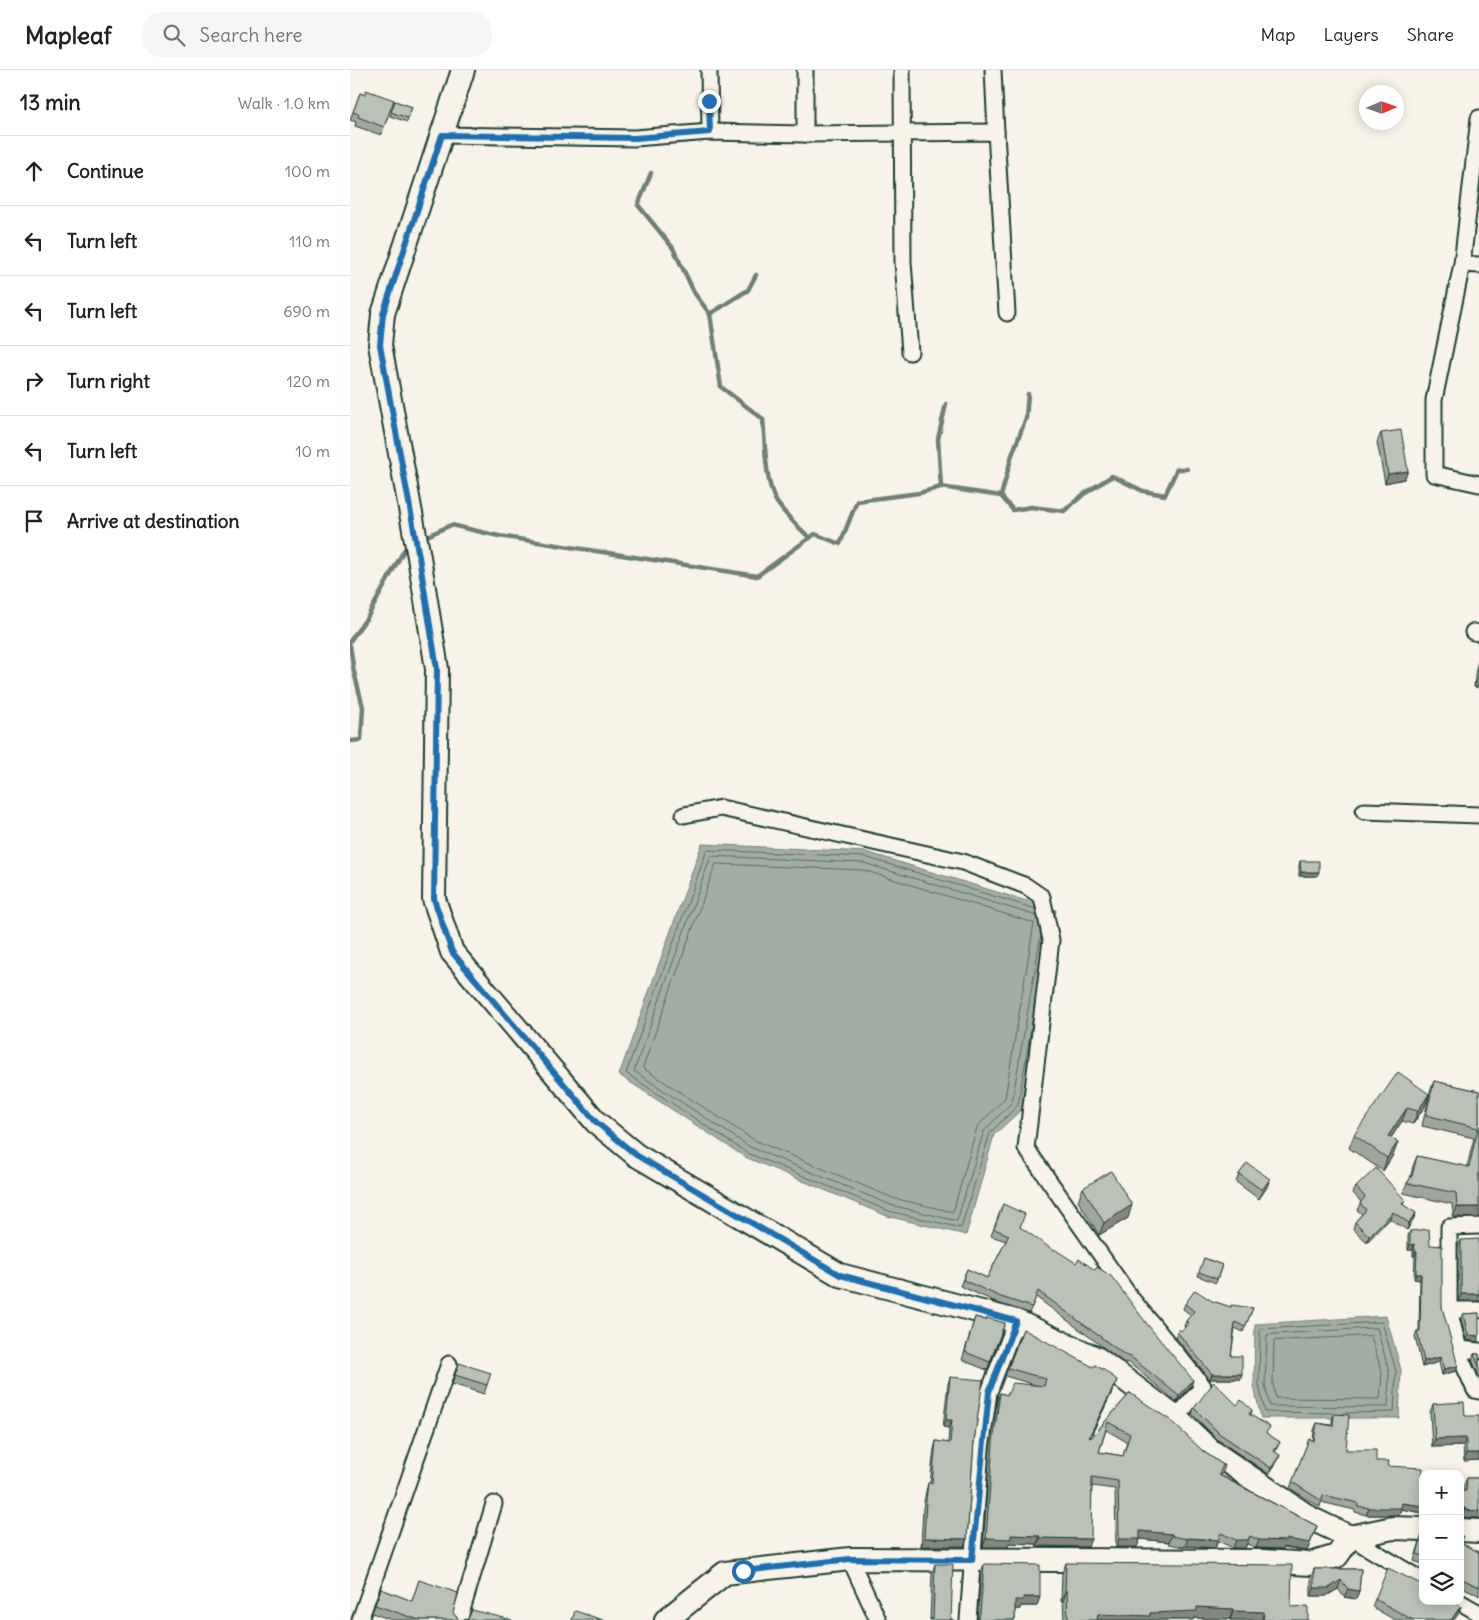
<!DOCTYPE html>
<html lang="en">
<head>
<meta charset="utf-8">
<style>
  body { margin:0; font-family:Delius,sans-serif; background:#f6f6f6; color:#202124 }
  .controls { position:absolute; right:15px; bottom:15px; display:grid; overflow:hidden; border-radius:10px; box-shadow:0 2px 12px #0003 }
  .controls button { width:45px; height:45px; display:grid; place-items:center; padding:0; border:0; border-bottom:1px solid #e0e0e0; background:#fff; color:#202124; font:25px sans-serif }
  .compass { position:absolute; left:1009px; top:15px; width:45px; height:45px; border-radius:50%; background:#fff; box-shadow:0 2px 12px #0003; rotate:88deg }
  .stop { position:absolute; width:15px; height:15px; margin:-11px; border:4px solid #1f6fb2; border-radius:50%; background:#fff }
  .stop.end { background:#1f6fb2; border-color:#fff; box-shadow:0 1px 5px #0008 }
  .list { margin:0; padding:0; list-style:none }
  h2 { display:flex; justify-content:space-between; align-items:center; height:65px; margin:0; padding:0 20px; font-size:21px }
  h2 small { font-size:16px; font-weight:400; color:#757577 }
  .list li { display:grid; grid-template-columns:32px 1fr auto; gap:15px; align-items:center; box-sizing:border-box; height:70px; padding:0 20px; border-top:1px solid #e0e0e0 }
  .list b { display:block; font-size:19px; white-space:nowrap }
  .list em { font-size:16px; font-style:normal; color:#757577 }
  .icon { flex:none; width:28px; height:28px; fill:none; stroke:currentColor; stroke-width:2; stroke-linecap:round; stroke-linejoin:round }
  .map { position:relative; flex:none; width:1129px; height:1550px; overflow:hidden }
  header { display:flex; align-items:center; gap:30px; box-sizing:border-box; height:70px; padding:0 25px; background:#fff; border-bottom:1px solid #e0e0e0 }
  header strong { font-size:24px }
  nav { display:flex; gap:28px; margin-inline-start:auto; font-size:18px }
  .search { width:350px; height:45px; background:#f6f6f6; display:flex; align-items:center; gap:12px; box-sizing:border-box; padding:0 18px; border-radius:20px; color:#757577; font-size:19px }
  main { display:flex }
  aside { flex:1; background:#fff }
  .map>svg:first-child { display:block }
</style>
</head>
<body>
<header>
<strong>Mapleaf</strong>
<div class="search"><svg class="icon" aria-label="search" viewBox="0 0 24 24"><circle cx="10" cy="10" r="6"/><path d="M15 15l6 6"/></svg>Search here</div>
<nav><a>Map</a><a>Layers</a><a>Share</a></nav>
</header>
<main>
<aside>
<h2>13 min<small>Walk · 1.0 km</small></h2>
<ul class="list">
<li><svg class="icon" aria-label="ahead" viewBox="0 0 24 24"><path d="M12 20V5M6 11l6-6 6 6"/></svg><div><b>Continue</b></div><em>100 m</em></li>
<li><svg class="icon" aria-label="left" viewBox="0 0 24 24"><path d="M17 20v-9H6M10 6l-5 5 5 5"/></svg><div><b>Turn left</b></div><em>110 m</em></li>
<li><svg class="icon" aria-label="left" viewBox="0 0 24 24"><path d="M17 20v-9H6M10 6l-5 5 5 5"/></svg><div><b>Turn left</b></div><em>690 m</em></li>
<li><svg class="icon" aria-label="right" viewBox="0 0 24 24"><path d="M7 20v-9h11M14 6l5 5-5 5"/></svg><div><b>Turn right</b></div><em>120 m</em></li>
<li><svg class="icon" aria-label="left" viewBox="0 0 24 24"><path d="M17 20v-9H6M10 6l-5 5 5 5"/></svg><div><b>Turn left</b></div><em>10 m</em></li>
<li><svg class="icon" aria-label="arrive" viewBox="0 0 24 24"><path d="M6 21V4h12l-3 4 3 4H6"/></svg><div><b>Arrive at destination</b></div></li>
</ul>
</aside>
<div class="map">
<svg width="1129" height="1550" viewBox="0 0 1129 1550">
  <rect width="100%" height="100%" fill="#f7f3e8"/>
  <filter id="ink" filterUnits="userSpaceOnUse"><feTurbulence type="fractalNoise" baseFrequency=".02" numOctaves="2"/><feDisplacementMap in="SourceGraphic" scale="10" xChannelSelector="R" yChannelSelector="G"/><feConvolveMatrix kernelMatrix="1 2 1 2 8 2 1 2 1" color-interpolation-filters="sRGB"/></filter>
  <g filter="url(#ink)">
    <g fill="#a4ada3" stroke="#6f8077">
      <path d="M352 774 516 782 706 840 673 1038 644 1065 616 1165 537 1146 395 1087 269 1005Z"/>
      <path d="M1036 1246 1051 1300 1049 1348H911L904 1316 905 1254Z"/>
    </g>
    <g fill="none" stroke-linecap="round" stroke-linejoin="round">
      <g stroke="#546a60" stroke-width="1">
        <path d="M366 794 513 800 684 853 655 1028 627 1057 603 1142 543 1128 404 1070 293 998Z"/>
        <path d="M687 846 514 793 361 786 284 1001 400 1077 541 1135 607 1151 634 1061 662 1032 691 864"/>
        <path d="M683 947 668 1035 640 1063 611 1158 539 1141 397 1083 276 1003 357 780 515 787 686 839"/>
        <path d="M1027 1258 1039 1302 1038 1337 920 1336 915 1315 917 1265Z"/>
        <path d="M1021 1266 1032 1303 1030 1329 926 1328 923 1314 924 1271Z"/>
        <path d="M983 1343 915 1342 909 1315 910 1259 1032 1252 1046 1301 1044 1342 993 1343"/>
      </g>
      <g stroke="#6f8077" stroke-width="4.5">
        <path d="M301 103 288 135 323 178 345 224 360 244"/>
        <path d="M406 205 398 220 360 244 371 317 413 349C415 371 415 412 426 431 435 445 448 457 460 468"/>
        <path d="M591 417 588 369 596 334"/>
        <path d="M651 426 662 385 676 348 678 324"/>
        <path d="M73 468 101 455 149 466 407 506 465 464 490 474 507 431 569 423 591 417 651 426 663 440 681 437 714 441 734 424 762 406 793 421 815 425 827 399H837"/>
        <path d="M0 571 18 546 54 480 60 477"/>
        <path d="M0 575 4 602 13 637 11 670 0 671"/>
      </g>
      <defs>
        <g id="street">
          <path d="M359 0 360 62"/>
          <path d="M455 0V64"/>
          <path d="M552 0 553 192 560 282"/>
          <path d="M643 0 646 62"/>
          <path d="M1129 48 1112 194 1084 330V404L1129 414"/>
          <path d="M92 65 285 68 360 62 455 64 646 62 657 243"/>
          <path d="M1112 194 1129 195"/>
          <path d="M1123 562 1129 563"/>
          <path d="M1014 741 1129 745"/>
          <path d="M334 745 371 738 613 792 676 816 692 827 701 870 676 1078 781 1228 853 1316 826 1348"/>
          <path d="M1129 1156 1099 1157V1240L1112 1291 1125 1320 1129 1321"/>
          <path d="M1099 1240H1129"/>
          <path d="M1109 1279 1129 1281"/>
          <path d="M1000 1467 1073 1511"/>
          <path d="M500 1489 528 1550"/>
          <path d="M1108 1531 1129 1543"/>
          <path d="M10 1550 99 1294"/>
          <path d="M109 1550 144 1434"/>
          <path d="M618 1550 631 1379 639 1322 666 1251"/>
        </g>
        <g id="primary">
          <path d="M113 0 33 244 30 275 69 487 87 599 84 829 102 882 246 1052 286 1085 490 1205 666 1251 748 1289 826 1348 860 1380 962 1449 1000 1467 1043 1458 1073 1459"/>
          <path d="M1110 1460 1129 1461"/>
          <path d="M316 1550 375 1503 500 1489 913 1491 960 1494 987 1486 1000 1467"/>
        </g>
      </defs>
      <use href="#street" stroke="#1f3d34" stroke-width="19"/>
      <use href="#primary" stroke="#1f3d34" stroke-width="26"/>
      <use href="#street" stroke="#f7f3e8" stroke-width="15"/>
      <use href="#primary" stroke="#f7f3e8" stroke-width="22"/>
    </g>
    <g fill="#a1a69d" stroke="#1f3d34" fill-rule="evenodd">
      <path d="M10 23 15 25 44 30 31 65 5 56 6 52 0 50Z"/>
      <path d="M45 31 62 37 57 52 40 46Z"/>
      <path d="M1031 363 1058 401 1054 409 1035 413 1027 372Z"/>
      <path d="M1129 589V617H1124L1126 598Z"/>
      <path d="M950 791 967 806H949V795Z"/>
      <path d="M1084 1011 1129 1021V1148L1103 1147 1102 1134 1053 1123 1057 1113 1060 1109 1063 1096 1067 1086 1117 1097 1124 1068 1072 1056 1080 1022Z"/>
      <path d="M1079 1024 1075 1036 1063 1054 1052 1051 1041 1068 1048 1072 1043 1085 1033 1101 999 1078 1004 1065Z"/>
      <path d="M889 1104 917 1117 909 1129 886 1112Z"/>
      <path d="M1006 1117 1055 1130 1053 1135 1066 1143 1063 1150 1057 1160 1040 1149 1017 1172 1003 1159 1005 1152 1012 1144 1007 1140 1011 1132 1003 1123Z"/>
      <path d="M733 1118 778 1148 749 1165 728 1131Z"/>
      <path d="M653 1134 670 1157 841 1316 827 1332 779 1293 773 1292 686 1227 679 1243 648 1233 610 1216 617 1199 637 1208 656 1171 641 1166Z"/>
      <path d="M1060 1161 1080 1175 1092 1237 1106 1301 1092 1305 1089 1292 1072 1297 1065 1266 1067 1261H1069L1070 1210 1064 1209 1065 1186H1063V1180H1058V1166Z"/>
      <path d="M1111 1170 1129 1231H1108V1177Z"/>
      <path d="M854 1188 872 1195 866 1213 848 1206Z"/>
      <path d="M862 1231 880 1237 903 1238 893 1262 885 1258 881 1286 892 1304 891 1309H860L825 1267 827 1262 831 1261 835 1257 834 1256 836 1251 841 1245 833 1239 835 1234Z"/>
      <path d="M1129 1243 1116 1270 1111 1249 1113 1244Z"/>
      <path d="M625 1247 636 1250 655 1253 637 1300 612 1290Z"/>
      <path d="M673 1259 764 1318 740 1368H741L780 1323 854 1382 875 1396 872 1404H870V1405L967 1456 957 1481 934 1477 933 1479 906 1478 897 1474 895 1478H883L868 1471 865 1478 835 1476 834 1477 819 1474V1472L790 1469 787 1477H766L765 1419 742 1416 738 1477 687 1476V1474L659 1473 658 1477H633L640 1380 647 1331 650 1323 657 1325 689 1316 655 1306ZM756 1360 777 1372 773 1386 749 1382Z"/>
      <path d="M1124 1284H1129V1304H1128L1122 1290Z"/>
      <path d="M109 1293 137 1315 134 1324 102 1314Z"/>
      <path d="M600 1307 624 1371 617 1469 614 1476H571L573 1438 576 1421 578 1413H580L584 1379 586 1371 598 1373 599 1358 593 1357 598 1314Z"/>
      <path d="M1083 1334 1115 1346 1129 1390 1114 1391 1113 1376 1082 1377 1080 1342Z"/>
      <path d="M887 1335 902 1340 901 1346 917 1364 930 1372 925 1382 928 1390 919 1404 868 1370 842 1344 844 1338Z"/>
      <path d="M984 1344 996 1380 1038 1396 1073 1415V1443L1051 1439 1049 1445H1016L1005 1442V1440L971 1432 970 1437 940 1418 959 1369 963 1371 964 1360 967 1353 982 1355V1350Z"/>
      <path d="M1117 1408H1129L1112 1447 1114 1415Z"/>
      <path d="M1072 1465H1073V1494L1064 1491Z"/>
      <path d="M1110 1466V1473L1129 1482V1526L1125 1523 1110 1516Z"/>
      <path d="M716 1493 941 1537 958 1550H880V1549L844 1548 843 1550H714L713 1531H711L712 1503Z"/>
      <path d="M585 1494 601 1550 580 1549 582 1503Z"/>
      <path d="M634 1494 687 1536H671L670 1539H665V1550H627L631 1503Z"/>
      <path d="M964 1499H1011L1009 1521 1006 1529 994 1527 988 1519 976 1526H961V1507Z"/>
      <path d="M69 1510 103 1543 109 1550H42L22 1543 31 1519 62 1531Z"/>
      <path d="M1025 1529 1111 1536 1108 1544 1104 1550H1045L1022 1537Z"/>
    </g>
    <g fill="#83877f" stroke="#1f3d34">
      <path d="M1058 401 1054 409 1035 413 1038 404Z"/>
      <path d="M1127 608H1129V617H1124Z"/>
      <path d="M951 802H969L967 806H949Z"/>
      <path d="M1079 1024 1075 1036 1063 1054 1068 1041Z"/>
      <path d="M1057 1038 1052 1051 1033 1079 1038 1066Z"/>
      <path d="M1048 1072 1043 1085 1033 1101 1037 1088Z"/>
      <path d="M920 1109 917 1117 909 1129 912 1120Z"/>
      <path d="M782 1135 778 1148 749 1165 754 1153Z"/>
      <path d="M1107 1137H1129V1148L1103 1147Z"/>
      <path d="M1043 1142 1040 1149 1017 1172 1019 1166Z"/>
      <path d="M1066 1143 1063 1150 1057 1160 1059 1153Z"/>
      <path d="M1064 1174 1063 1180H1058L1060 1175Z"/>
      <path d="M1065 1181H1067L1065 1186H1063Z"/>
      <path d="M1066 1204H1071L1070 1210 1064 1209Z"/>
      <path d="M1111 1224H1129V1231H1108Z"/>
      <path d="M1118 1265 1129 1266V1272L1116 1270Z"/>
      <path d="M1091 1287 1089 1292 1072 1297 1074 1291Z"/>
      <path d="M1108 1296 1106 1301 1092 1305 1094 1299Z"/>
      <path d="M862 1304H892L891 1309H860Z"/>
      <path d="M767 1310 764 1318 736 1375 739 1367Z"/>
      <path d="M843 1310 841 1316 827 1332 829 1326Z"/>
      <path d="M596 1350H602L599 1358 593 1357Z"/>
      <path d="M1116 1368 1113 1376 1082 1377 1085 1369Z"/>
      <path d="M1116 1383H1129V1390L1114 1391Z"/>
      <path d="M930 1385 928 1390 919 1404 921 1398Z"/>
      <path d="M1052 1433 1073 1436V1443L1051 1439 1049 1445H1016L1019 1438Z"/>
      <path d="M1110 1438H1115L1112 1444H1110Z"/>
      <path d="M1115 1440 1129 1441V1448L1112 1447Z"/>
      <path d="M967 1456 957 1481 934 1477 933 1479 906 1478 909 1470 937 1469Z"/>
      <path d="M790 1461 822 1464 819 1472 790 1469 787 1477H766L769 1469Z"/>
      <path d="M661 1465 690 1466 687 1474 659 1473 658 1477H633L636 1468Z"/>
      <path d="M900 1466 895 1478H883L886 1470Z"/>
      <path d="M574 1468 617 1469 614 1476H571Z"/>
      <path d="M690 1468 741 1469 738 1477 687 1476Z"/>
      <path d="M838 1468 868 1470 865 1478 835 1476Z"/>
      <path d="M991 1510 988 1519 976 1526H961L964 1518Z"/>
      <path d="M998 1519 1009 1521 1006 1529 994 1527Z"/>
      <path d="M715 1521H717L713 1531H711Z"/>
      <path d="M673 1527H690L687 1536H671L670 1539H662L665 1530Z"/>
      <path d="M1111 1536 1108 1544 1104 1550H1101Z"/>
      <path d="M847 1537 883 1539 880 1549 844 1548 843 1550H746L748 1544 800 1543Z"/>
      <path d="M883 1541 914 1542 911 1550H880Z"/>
    </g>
    <g fill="#bbc1b6" stroke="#1f3d34" fill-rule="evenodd">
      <path d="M16 20 44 30 34 57 8 47 9 44 3 42 10 23 15 25Z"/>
      <path d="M45 31 62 37 58 48 41 42Z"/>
      <path d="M1051 360 1058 401 1038 404 1031 363Z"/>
      <path d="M1129 589V608H1127Z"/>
      <path d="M950 791H969V802H951Z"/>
      <path d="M1048 1002 1079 1024 1068 1041 1057 1038 1038 1066 1048 1072 1037 1088 1004 1065Z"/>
      <path d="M1084 1011 1129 1021V1137H1107L1106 1123 1057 1113 1062 1106 1067 1086 1119 1097 1128 1058 1076 1045Z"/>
      <path d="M897 1093 920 1109 912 1120 889 1104Z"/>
      <path d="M1026 1098 1055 1130 1052 1134 1066 1143 1059 1153 1043 1142 1019 1166 1005 1152 1016 1140 1010 1133 1015 1127 1006 1117Z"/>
      <path d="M761 1101 782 1135 754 1153 733 1118Z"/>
      <path d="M653 1134 675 1144 670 1157 703 1180 704 1179 726 1193 729 1189 745 1200 747 1197 761 1206 797 1254 843 1310 829 1326 781 1287 775 1285 688 1221 682 1237 651 1227 613 1210 617 1199 637 1208 659 1165 644 1159Z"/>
      <path d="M1079 1159 1080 1175 1092 1176V1237L1108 1296 1094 1299 1091 1287 1074 1291 1067 1261H1070L1071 1204H1066L1067 1181H1065L1064 1174 1060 1175V1161Z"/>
      <path d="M1129 1169V1224H1111V1170Z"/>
      <path d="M854 1188 872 1195 867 1209 849 1202Z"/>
      <path d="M845 1220 862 1231 881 1237V1235L903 1238 895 1257 885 1252 881 1286H892V1304H862L827 1262 829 1259 831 1261 839 1253 836 1251 844 1241 835 1234Z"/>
      <path d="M1129 1243V1266L1118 1265 1113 1244Z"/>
      <path d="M625 1247 636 1250 637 1248 655 1253 640 1292 615 1282Z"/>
      <path d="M673 1259 743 1297 745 1295 754 1300 767 1310 739 1367 741 1368 780 1323 820 1350 854 1382 875 1396 873 1395 869 1405 967 1456 960 1473 937 1469 936 1471 909 1470 900 1466 898 1470H886L871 1463 868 1470 838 1468 837 1469 822 1466V1464L790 1461V1469H769L768 1411 742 1407 741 1469 690 1468V1466L661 1465V1469L636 1468 643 1372 650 1323 657 1325 663 1313 694 1316 696 1309 658 1298ZM758 1352 780 1364 773 1386 749 1382Z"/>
      <path d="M1124 1284H1129V1296Z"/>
      <path d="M109 1293 141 1303 137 1315 105 1305Z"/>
      <path d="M600 1307 633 1310 624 1371 617 1469 574 1468 576 1430 578 1413H582L586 1371 600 1373 602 1350H596Z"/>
      <path d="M864 1312 887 1335 891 1330 902 1340 899 1344 920 1357 916 1363 930 1372 924 1381 930 1385 921 1398 870 1364 844 1338Z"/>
      <path d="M1114 1332 1115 1346H1129V1383H1116V1368L1085 1369 1083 1334Z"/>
      <path d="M984 1344 999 1345 996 1380H1026V1391H1039L1038 1396 1073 1398 1072 1415H1073V1436L1052 1433 1051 1438H1019L1007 1436 1008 1433 973 1425 972 1431 942 1412 959 1369 964 1371 967 1353 983 1356Z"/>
      <path d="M1117 1408H1129V1441L1115 1440V1438H1110V1421H1116Z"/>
      <path d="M1072 1465H1073V1486L1067 1484Z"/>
      <path d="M1110 1466H1113L1110 1473 1129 1482V1517L1110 1508Z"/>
      <path d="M716 1493 942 1495 941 1537 958 1536V1550H913L914 1542 883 1541V1539L847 1537V1541L800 1543V1546L748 1544 747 1550H718L717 1521H715Z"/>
      <path d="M585 1494H603L601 1550H604H580V1549H583Z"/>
      <path d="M634 1494 690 1495V1527H673V1530H665V1550H628L630 1543Z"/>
      <path d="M1038 1498 1073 1515V1531H1105L1111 1536 1101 1550H1063L1025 1529Z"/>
      <path d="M964 1499H1011L1009 1521 998 1519 991 1510 979 1518H964Z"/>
      <path d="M69 1510 108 1523 103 1543 109 1550H69L25 1535 31 1519 62 1531Z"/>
      <path d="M122 1540 162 1550H111L118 1549Z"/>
      <path d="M225 1541 253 1550H222Z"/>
    </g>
  </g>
  <g fill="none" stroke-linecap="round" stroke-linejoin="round" filter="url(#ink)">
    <path stroke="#1f6fb2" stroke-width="6" d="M359 31 360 62 285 68 92 65 33 244 30 275 69 487 87 599 84 829 102 882 246 1052 286 1085 490 1205 666 1251 639 1322 622 1490 500 1489 393 1501"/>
  </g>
</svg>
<div class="controls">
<button>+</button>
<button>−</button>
<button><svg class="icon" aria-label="layers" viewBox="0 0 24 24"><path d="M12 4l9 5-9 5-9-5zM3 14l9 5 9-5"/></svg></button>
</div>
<svg class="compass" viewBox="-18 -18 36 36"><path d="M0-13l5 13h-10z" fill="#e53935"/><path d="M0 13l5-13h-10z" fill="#757577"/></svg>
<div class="stop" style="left:393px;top:1501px"></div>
<div class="stop end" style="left:359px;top:31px"></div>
</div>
</main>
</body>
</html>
